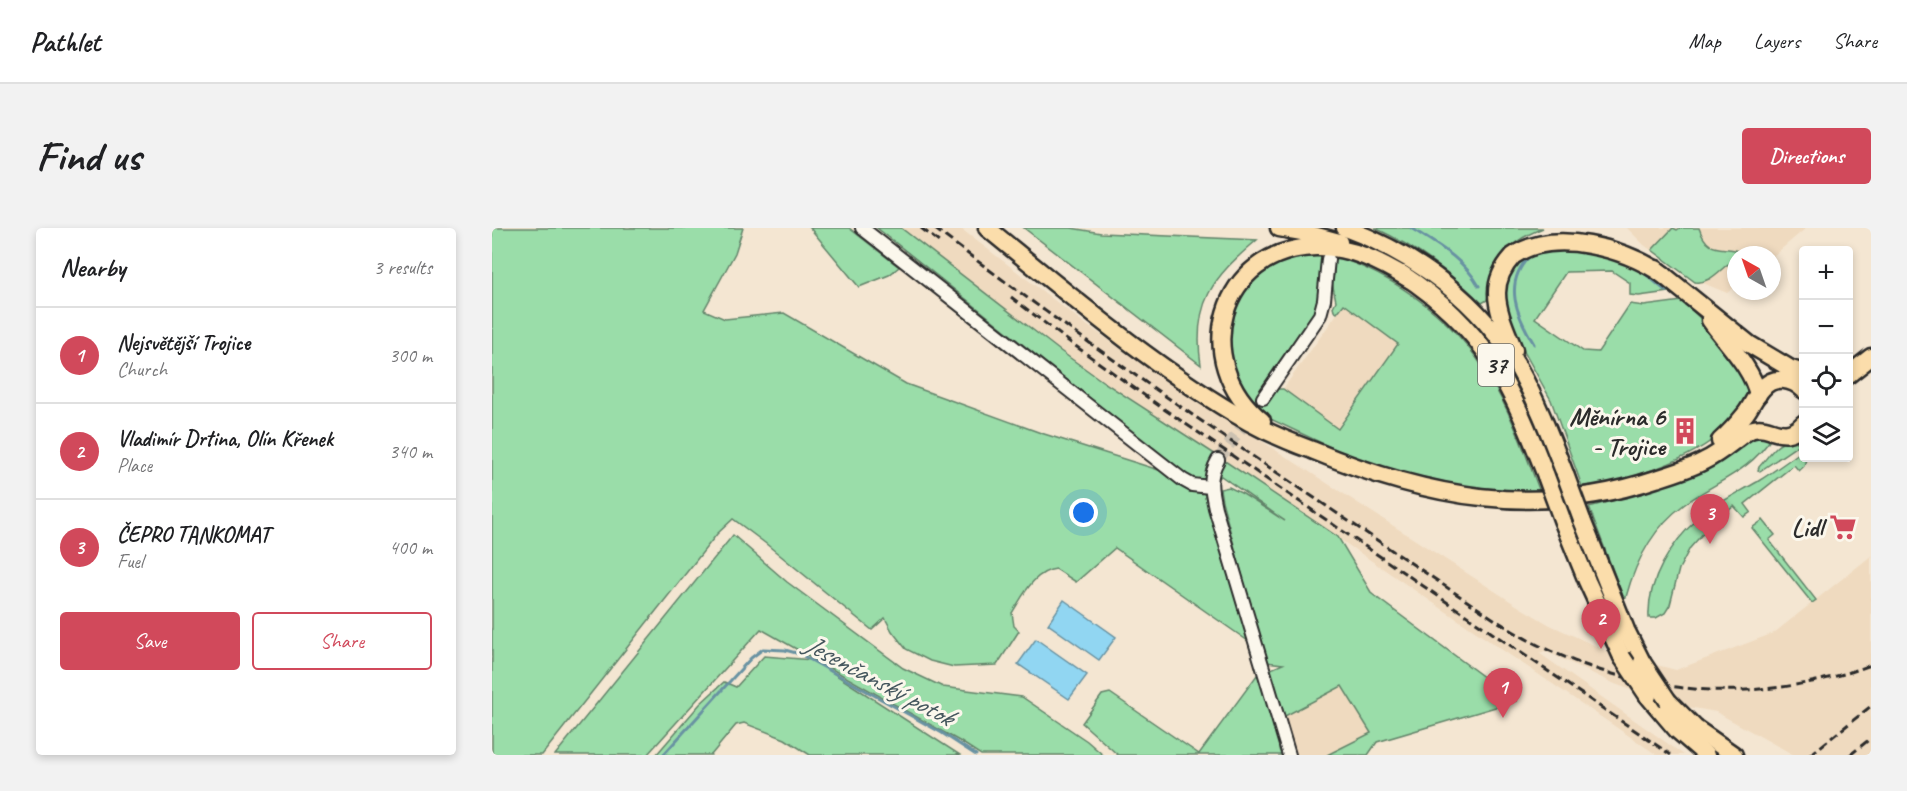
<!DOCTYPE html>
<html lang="en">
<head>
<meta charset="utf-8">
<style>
  body { margin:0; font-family:Caveat,sans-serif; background:#f2f2f2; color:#202124 }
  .controls { position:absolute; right:18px; top:18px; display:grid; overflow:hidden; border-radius:6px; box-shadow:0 3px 9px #0003 }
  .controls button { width:54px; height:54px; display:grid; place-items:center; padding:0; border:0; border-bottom:2px solid #e0e0e0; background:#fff; color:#202124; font:30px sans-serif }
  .compass { position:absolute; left:1235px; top:18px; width:54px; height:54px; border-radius:50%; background:#fff; box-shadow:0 3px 9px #0003; rotate:320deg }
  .you { position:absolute; left:592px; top:285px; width:21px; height:21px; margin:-15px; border:4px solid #fff; border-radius:50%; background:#1a73e8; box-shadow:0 0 0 9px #1a73e833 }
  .badge { display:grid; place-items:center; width:39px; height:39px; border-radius:50%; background:#d1495b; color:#fff; font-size:20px; font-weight:700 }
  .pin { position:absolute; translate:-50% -50px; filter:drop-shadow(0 2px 3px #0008) }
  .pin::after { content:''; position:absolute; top:32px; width:21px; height:18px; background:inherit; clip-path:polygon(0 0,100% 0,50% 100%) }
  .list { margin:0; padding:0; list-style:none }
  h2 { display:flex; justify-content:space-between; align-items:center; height:78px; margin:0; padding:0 24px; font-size:26px }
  h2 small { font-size:20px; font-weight:400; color:#757577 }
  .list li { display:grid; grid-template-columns:39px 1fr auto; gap:18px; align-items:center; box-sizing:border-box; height:96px; padding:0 24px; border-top:2px solid #e0e0e0 }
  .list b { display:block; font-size:22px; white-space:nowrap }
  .list p { margin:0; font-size:20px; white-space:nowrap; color:#757577 }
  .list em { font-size:20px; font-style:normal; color:#757577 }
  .actions { display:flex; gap:12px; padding:18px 24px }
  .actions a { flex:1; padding:14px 0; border:2px solid #d1495b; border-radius:6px; text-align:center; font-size:21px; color:#d1495b }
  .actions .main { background:#d1495b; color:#fff }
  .icon { flex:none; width:33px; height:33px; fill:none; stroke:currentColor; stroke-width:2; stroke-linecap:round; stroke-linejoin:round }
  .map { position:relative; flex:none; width:1379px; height:527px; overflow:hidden; border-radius:6px }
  header { display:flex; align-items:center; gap:36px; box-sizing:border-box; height:84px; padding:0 30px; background:#fff; border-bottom:2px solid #e0e0e0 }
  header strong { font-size:28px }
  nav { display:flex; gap:33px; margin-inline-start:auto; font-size:21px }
  .intro { display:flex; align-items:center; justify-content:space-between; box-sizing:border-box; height:144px; padding:0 36px }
  h1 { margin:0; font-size:42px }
  .button { padding:15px 27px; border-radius:6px; background:#d1495b; color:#fff; font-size:21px; font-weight:700 }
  main { display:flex; gap:36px; padding:0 36px }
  aside { flex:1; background:#fff; border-radius:6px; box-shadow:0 3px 9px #0003 }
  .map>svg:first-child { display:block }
</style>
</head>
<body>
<header>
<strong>Pathlet</strong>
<nav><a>Map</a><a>Layers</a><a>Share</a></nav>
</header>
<div class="intro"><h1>Find us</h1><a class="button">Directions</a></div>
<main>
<aside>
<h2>Nearby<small>3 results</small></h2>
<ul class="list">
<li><span class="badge">1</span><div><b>Nejsvětější Trojice</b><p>Church</p></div><em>300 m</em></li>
<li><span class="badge">2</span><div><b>Vladimír Drtina, Olín Křenek</b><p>Place</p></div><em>340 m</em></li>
<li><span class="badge">3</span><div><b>ČEPRO TANKOMAT</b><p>Fuel</p></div><em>400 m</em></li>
</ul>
<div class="actions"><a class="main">Save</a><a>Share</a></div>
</aside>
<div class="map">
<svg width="1379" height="527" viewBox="0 0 1379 527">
  <rect width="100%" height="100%" fill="#f4e6d2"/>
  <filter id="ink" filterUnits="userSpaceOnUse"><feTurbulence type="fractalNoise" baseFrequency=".0167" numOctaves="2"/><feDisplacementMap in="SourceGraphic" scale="12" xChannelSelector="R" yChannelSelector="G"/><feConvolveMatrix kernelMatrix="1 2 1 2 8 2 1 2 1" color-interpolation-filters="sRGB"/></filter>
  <g filter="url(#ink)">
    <g fill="#efdabf">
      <path d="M409 0H468L596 98 698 167 1029 380 1058 397 1119 425 1184 442 1282 405 1379 328V527H1302L1224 484 1191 478 1147 465 1123 456 1053 423 1047 425 1192 527H1165L718 223 613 155 567 122Z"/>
      <path d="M1135 0H1314L1280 29V27H1244V58L1235 65 1211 55 1203 54 1152 17Z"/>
      <path d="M852 76 907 115 845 201 791 161Z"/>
      <path d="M850 458 879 505 835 527H804L788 490Z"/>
    </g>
    <g fill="#9adda9" stroke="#62846a" stroke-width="1.5" fill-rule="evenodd">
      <path d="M0 0H251L243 25 212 82 233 91 292 85 414 156 549 205 670 243 590 179 594 167 385 0H409L567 122 613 155 718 223 846 309 880 366 1024 473 885 514 876 527H835L879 505 850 458 789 490 787 521 789 527H626L590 495 610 467 618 465 707 526 765 447 791 436 774 434 730 273 728 261 737 259 751 266 793 293 729 248 712 265 756 413 623 320 584 354 564 341C542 343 531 368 520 385L522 398 527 403 505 437 462 439 438 433 414 421 400 403 393 390 380 402 273 315 241 291 225 306 50 527H0Z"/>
      <path d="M318 0H357L407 39 397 47 367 59Z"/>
      <path d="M532 0H579L609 5 765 12C720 50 700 75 709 137Z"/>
      <path d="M883 0H1051C1011 16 1004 31 995 72L990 75C958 44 924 19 883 0Z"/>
      <path d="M1181 0 1185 2 1188 0H1207C1218 32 1235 13 1253 27H1244V34L1238 39 1236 36C1226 44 1216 56 1203 54L1160 22Z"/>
      <path d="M1089 14 1157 46 1176 62V64L1147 68 1138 67V55L1120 43 1074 44 1043 90 1091 123 1106 124 1138 76 1152 78 1190 73 1210 92 1244 133 1260 167C1251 179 1242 193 1231 203 1200 233 1132 253 1091 261L1059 172 1025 111 1012 75 1013 53 1027 30Z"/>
      <path d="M835 26C907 47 970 96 1005 163 1023 195 1035 230 1048 264L976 259 912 245 869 232 836 218 772 188 740 146 735 104 750 64 768 44 797 28ZM830 32 842 34V47L839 49 844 73 841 79 842 83 845 85 852 76 906 116 846 201 791 161H784L827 77 830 47 828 46Z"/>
      <path d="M1258 207 1280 209C1257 245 1226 252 1193 276 1161 299 1144 332 1134 369H1131L1097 279 1153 264 1184 253Z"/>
      <path d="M1298 212 1309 215 1268 243 1266 242 1267 239C1277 228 1283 215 1298 212Z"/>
      <path d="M1311 222 1312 230 1314 231 1312 238 1307 243 1302 237 1253 276 1259 284 1252 289 1242 278 1215 301 1198 320 1187 341 1178 377 1173 385 1164 390H1157C1155 353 1179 314 1207 290 1224 275 1246 265 1265 254 1281 244 1296 233 1311 222Z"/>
      <path d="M1271 292 1283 307 1277 312 1324 372 1320 375 1260 300Z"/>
      <path d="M241 307 295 354 411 440 451 459 530 469 595 513 611 527H489L469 514 269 401 155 527H63Z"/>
      <path d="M272 428 321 432 468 527H318L293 511 252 495 244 497 219 527H164L208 476 232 454 244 459Z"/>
    </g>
    <g fill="#91d6f2" stroke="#6892a2" stroke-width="1.5">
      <path d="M572 372 624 409 607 432 556 396Z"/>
      <path d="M544 411 595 447 577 471 526 436Z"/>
    </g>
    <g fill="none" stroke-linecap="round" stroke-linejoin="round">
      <g stroke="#6892a2" stroke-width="3">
        <path d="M919 0C944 16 972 31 987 58"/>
        <path d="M1038 28C1010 55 1025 88 1042 116"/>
        <path d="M1150 43 1174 63"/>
        <path d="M171 527 259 430 271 421 293 422 308 426 450 505 484 527"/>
      </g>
      <path stroke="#ccc1b1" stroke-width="12" stroke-dasharray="12 6" stroke-linecap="butt" d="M726 232 771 170"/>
      <defs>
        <g id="minor">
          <path d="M370 0 691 252 700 257 718 259"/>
          <path d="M771 170 828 87 832 72 836 31"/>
          <path d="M726 232C716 249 719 262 723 280L797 527"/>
        </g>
        <g id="major">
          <path d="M495 0C576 66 665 142 757 194 777 205 798 214 820 222 933 269 1045 291 1164 251 1180 246 1197 241 1212 233 1227 226 1239 215 1253 205 1276 189 1288 221 1312 195"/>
          <path d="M787 0 810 4 847 14"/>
          <path d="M853 0C925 27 989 74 1027 141 1046 175 1059 210 1073 246"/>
          <path d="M1164 41 1257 116 1299 141 1312 145"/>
          <path d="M910 46C993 100 1020 159 1054 248"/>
          <path d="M1218 92C1234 115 1260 139 1266 167"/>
          <path d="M1022 122C1015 104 1005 84 1005 65 1005 51 1012 38 1021 28 1062 0 1132 20 1172 47"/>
          <path d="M1356 147 1379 129"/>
          <path d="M770 193C697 134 727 21 824 19 858 18 889 34 917 51"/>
          <path d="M1228 213C1238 204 1246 195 1254 185 1260 177 1263 168 1270 161 1281 147 1300 150 1312 162"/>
          <path d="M1090 292 1134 402 1150 434"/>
          <path d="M1071 294 1095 353 1130 429"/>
          <path d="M1156 468 1185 502 1214 527"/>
          <path d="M1176 473 1203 500 1242 527"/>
        </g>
      </defs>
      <use href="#minor" stroke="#2b2b2b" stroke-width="16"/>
      <use href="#major" stroke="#2b2b2b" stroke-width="21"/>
      <use href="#minor" stroke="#fbf7ec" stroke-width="12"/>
      <use href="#major" stroke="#fbddab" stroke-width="16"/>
      <g stroke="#2b2b2b" stroke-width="3" stroke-dasharray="9 4.5" stroke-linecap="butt">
        <path d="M429 0 447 14"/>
        <path d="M442 0C615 133 798 253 978 375 1001 390 1023 406 1048 418 1152 469 1270 477 1379 437"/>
        <path d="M519 69 575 112 666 177 1179 527"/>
        <path d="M1318 527 1379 478"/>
        <path d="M1358 527 1379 510"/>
      </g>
      <defs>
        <g id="major-bridge">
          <path d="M1073 246 1090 292"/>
          <path d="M1054 248 1071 294"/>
          <path d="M1130 429 1156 468"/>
          <path d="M1150 434 1176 473"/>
        </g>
      </defs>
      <use href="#major-bridge" stroke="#2b2b2b" stroke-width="21" stroke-linecap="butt"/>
      <use href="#major-bridge" stroke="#fbddab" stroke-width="16"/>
    </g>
  </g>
  <defs>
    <symbol id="building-bare" viewBox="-9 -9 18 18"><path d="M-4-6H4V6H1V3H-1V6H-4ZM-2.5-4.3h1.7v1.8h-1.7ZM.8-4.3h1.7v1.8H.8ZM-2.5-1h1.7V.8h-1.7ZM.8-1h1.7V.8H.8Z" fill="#d1495b" stroke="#fbf7ec" stroke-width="2.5" paint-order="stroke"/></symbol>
    <symbol id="supermarket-bare" viewBox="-9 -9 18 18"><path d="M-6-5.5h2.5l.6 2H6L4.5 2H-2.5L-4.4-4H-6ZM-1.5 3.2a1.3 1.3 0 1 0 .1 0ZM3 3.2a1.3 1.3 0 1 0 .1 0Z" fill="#d1495b" stroke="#fbf7ec" stroke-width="2.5" paint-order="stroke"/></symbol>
  </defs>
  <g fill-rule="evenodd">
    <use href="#building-bare" x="1174" y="184" width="38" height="38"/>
    <use href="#supermarket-bare" x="1332" y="280" width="38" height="38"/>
  </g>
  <g text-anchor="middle" stroke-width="6" stroke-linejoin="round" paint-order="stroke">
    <rect fill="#fbf7ec" stroke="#696865" stroke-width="1.5" x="986" y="116" width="36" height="42" rx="4.5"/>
    <g font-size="24" font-weight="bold" fill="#2b2b2b">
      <text x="1004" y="145">37</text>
    </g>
    <g font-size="26" font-weight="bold" fill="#2b2b2b" stroke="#fbf7ec" text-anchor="end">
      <text x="1173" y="197">Měnírna 6<tspan x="1173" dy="30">- Trojice</tspan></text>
      <text x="1331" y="308">Lidl</text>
    </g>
    <g font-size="27" font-style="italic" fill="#44565d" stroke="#fbf7ec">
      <text transform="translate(387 452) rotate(28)" y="9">Jesenčanský potok</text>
    </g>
  </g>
</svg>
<div class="controls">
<button>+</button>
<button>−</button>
<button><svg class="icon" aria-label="locate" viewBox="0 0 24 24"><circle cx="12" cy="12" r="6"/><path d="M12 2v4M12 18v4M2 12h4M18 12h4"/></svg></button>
<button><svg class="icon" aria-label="layers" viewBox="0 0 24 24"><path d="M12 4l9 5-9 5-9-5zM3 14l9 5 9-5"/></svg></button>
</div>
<svg class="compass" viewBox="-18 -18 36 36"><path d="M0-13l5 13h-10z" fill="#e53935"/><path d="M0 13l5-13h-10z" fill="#757577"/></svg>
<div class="you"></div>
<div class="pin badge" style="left:1011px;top:490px">1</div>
<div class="pin badge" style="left:1109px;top:421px">2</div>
<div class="pin badge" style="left:1218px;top:316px">3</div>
</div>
</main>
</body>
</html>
